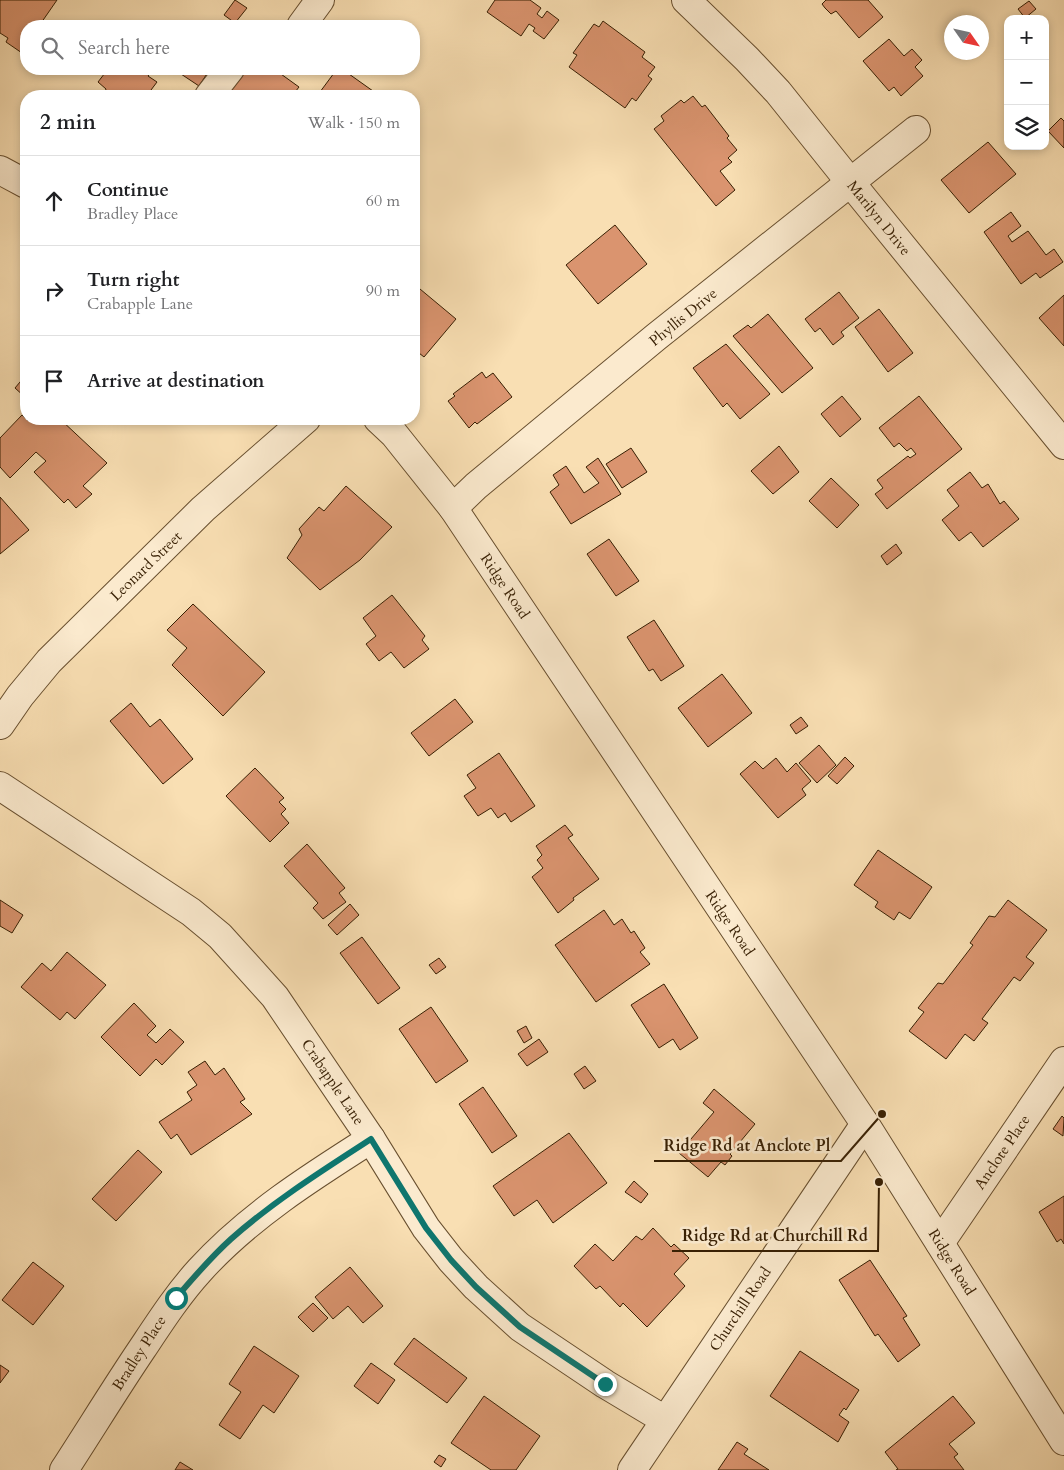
<!DOCTYPE html>
<html lang="en">
<head>
<meta charset="utf-8">
<style>
  body { margin:0; font-family:Cardo,serif; background:#f6f6f6; color:#202124 }
  .controls { position:absolute; right:15px; top:15px; display:grid; overflow:hidden; border-radius:10px; box-shadow:0 2px 8px #0003 }
  .controls button { width:45px; height:45px; display:grid; place-items:center; padding:0; border:0; border-bottom:1px solid #e0e0e0; background:#fff; color:#202124; font:25px sans-serif }
  .compass { position:absolute; left:944px; top:15px; width:45px; height:45px; border-radius:50%; background:#fff; box-shadow:0 2px 8px #0003; rotate:124deg }
  .stop { position:absolute; width:15px; height:15px; margin:-11px; border:4px solid #0f766e; border-radius:50%; background:#fff }
  .stop.end { background:#0f766e; border-color:#fff; box-shadow:0 1px 5px #0008 }
  .list { margin:0; padding:0; list-style:none }
  h2 { display:flex; justify-content:space-between; align-items:center; height:65px; margin:0; padding:0 20px; font-size:21px }
  h2 small { font-size:16px; font-weight:400; color:#757577 }
  .list li { display:grid; grid-template-columns:32px 1fr auto; gap:15px; align-items:center; box-sizing:border-box; height:90px; padding:0 20px; border-top:1px solid #e0e0e0 }
  .list b { display:block; font-size:19px; white-space:nowrap }
  .list p { margin:0; font-size:16px; white-space:nowrap; color:#757577 }
  .list em { font-size:16px; font-style:normal; color:#757577 }
  .icon { flex:none; width:28px; height:28px; fill:none; stroke:currentColor; stroke-width:2; stroke-linecap:round; stroke-linejoin:round }
  .map { position:relative; flex:none; width:1064px; height:1470px; overflow:hidden }
  .search { position:absolute; background:#fff; box-shadow:0 2px 8px #0003; left:20px; top:20px; width:400px; height:55px; display:flex; align-items:center; gap:12px; box-sizing:border-box; padding:0 18px; border-radius:20px; color:#757577; font-size:19px }
  .panel { position:absolute; background:#fff; box-shadow:0 2px 8px #0003; left:20px; top:90px; width:400px; height:335px; border-radius:20px }
  .map>svg:first-child { display:block }
</style>
</head>
<body>
<div class="map">
<svg width="1064" height="1470" viewBox="0 0 1064 1470">
  <rect width="100%" height="100%" fill="#f9dfb3"/>
  <filter id="stains"><feTurbulence type="fractalNoise" baseFrequency=".004" numOctaves="4"/><feColorMatrix values="0 0 0 0 .2 0 0 0 0 .09 0 0 0 0 .02 0 0 0 .5 -.17"/></filter>
  <radialGradient id="worn" r=".72"><stop offset=".6" stop-color="#630" stop-opacity="0"/><stop offset="1" stop-color="#630" stop-opacity=".3"/></radialGradient>
  <g fill="#da946f" stroke="#371f03">
    <path d="M0 0H57L39 26H26V46L22 53 6 42 8 38 0 33Z"/>
    <path d="M235 0 247 8 235 23 224 15Z"/>
    <path d="M495 0H530L541 8 537 14 542 18 547 11 559 20 544 39 533 31 535 28 529 24 521 36 487 12Z"/>
    <path d="M826 0H868L883 17 859 38 836 11 831 14 825 8 822 4Z"/>
    <path d="M1029 1 1036 9 1025 18 1018 9Z"/>
    <path d="M603 21 645 52 642 57 655 67 648 76 652 79 636 101 632 98 625 108 569 67 577 55 573 53 594 24 599 27Z"/>
    <path d="M889 39 904 56 912 49 922 60 915 67 923 76 901 96 894 87 889 91 863 61Z"/>
    <path d="M108 69H152L153 70 148 76 157 82 148 94 151 96H111L105 92 106 89 98 82Z"/>
    <path d="M185 69H210L199 86 181 74Z"/>
    <path d="M239 69H274L299 87 292 96H220Z"/>
    <path d="M337 69H342L380 96H317Z"/>
    <path d="M693 96 702 107 705 105 729 136 727 138 737 150 728 158 732 162 720 171 735 190 716 206 654 129 664 121 661 116 681 100 684 103Z"/>
    <path d="M1061 118 1064 121V148L1048 131Z"/>
    <path d="M988 142 1016 174 969 213 941 180Z"/>
    <path d="M1011 212 1021 226 1008 236 1012 242 1028 231 1046 255 1054 249 1063 262 1040 278 1036 273 1021 284 984 232Z"/>
    <path d="M615 225 647 264 598 304 566 265Z"/>
    <path d="M414 284 456 319 424 357 414 349Z"/>
    <path d="M839 292 859 318 841 332 844 336 833 345 820 328 815 332 805 319Z"/>
    <path d="M1064 295V346L1039 318Z"/>
    <path d="M879 309 913 353 888 372 855 327Z"/>
    <path d="M768 314 813 368 782 393 733 336 748 325 751 328Z"/>
    <path d="M726 344 770 394 740 419 727 403 723 407 693 368Z"/>
    <path d="M482 372 486 378 493 373 512 397 477 424 475 422 469 428 448 401 455 396 453 394Z"/>
    <path d="M25 376 26 377 25 397 15 388Z"/>
    <path d="M842 396 861 419 840 437 821 414Z"/>
    <path d="M919 396 962 449 887 509 875 494 883 488 877 480 908 456 910 458 916 454 911 448 907 451 899 443 894 447 879 428Z"/>
    <path d="M22 415 28 421 30 419H60L107 463 83 486 92 494 76 508 68 499 64 503 34 472 46 461 36 452 10 478 0 467V438Z"/>
    <path d="M779 446 799 472 773 494 751 471Z"/>
    <path d="M631 448 647 472 622 488 606 464Z"/>
    <path d="M598 458 621 494 571 524 550 492 559 485 553 475 566 466 584 493 599 483 586 467Z"/>
    <path d="M970 472 982 488 988 484 1000 504 1004 501 1019 519 983 547 971 532 959 541 942 520 959 506 947 490Z"/>
    <path d="M831 478 859 505 837 528 809 501Z"/>
    <path d="M346 486 392 527 360 560 320 590 287 558 302 535 299 529 319 507 324 511Z"/>
    <path d="M0 497 29 530 0 554Z"/>
    <path d="M609 539 639 581 616 596 587 554Z"/>
    <path d="M896 544 902 553 887 565 881 556Z"/>
    <path d="M392 595 425 636 422 640 429 649 404 668 391 652 379 661 366 644 376 636 363 618Z"/>
    <path d="M193 604 265 672 223 716 172 665 187 648 167 630Z"/>
    <path d="M654 620 684 666 661 681 653 669 649 671 627 637Z"/>
    <path d="M722 674 752 713 708 747 678 708Z"/>
    <path d="M455 699 473 722 429 756 411 733Z"/>
    <path d="M131 703 150 727 160 719 193 759 163 784 110 721Z"/>
    <path d="M801 717 808 726 796 734 790 725Z"/>
    <path d="M819 745 836 765 817 783 799 763Z"/>
    <path d="M499 753 535 806 511 822 505 813 498 818 491 808 478 816 464 796 476 788 467 775Z"/>
    <path d="M845 757 854 766 837 784 828 776Z"/>
    <path d="M776 758 787 772 796 763 811 781 802 789 806 795 778 818 740 774 755 761 763 769Z"/>
    <path d="M255 768 284 798 279 802 286 809 281 814 289 823 270 842 226 796Z"/>
    <path d="M565 825 573 835 568 838 599 879 573 898 574 900 558 913 532 877 543 868 537 860 542 855 536 846Z"/>
    <path d="M307 844 345 888 339 893 346 902 323 919 313 908 318 903 284 866Z"/>
    <path d="M878 850 932 887 910 919 899 912 894 920 875 907 878 902 854 885Z"/>
    <path d="M0 900 23 915 12 933 0 926Z"/>
    <path d="M1008 900 1047 930 1026 957 1034 963 1020 981 1014 977 982 1019 988 1023 974 1041 965 1034 946 1059 909 1031 924 1012 918 1008 938 983 943 984 973 945 970 943 989 916 995 917Z"/>
    <path d="M350 904 359 915 337 935 328 925Z"/>
    <path d="M604 910 614 925 622 919 631 933 634 931 645 948 640 952 650 964 596 1002 555 945Z"/>
    <path d="M362 937 400 988 378 1004 340 953Z"/>
    <path d="M67 952 106 985 75 1019 67 1012 60 1020 21 987 42 963 51 971Z"/>
    <path d="M439 958 446 967 436 974 429 965Z"/>
    <path d="M664 984 698 1038 680 1050 673 1039 659 1048 631 1005Z"/>
    <path d="M134 1003 156 1026 147 1035 156 1043 170 1029 184 1042 162 1065 156 1059 140 1076 101 1037Z"/>
    <path d="M431 1007 468 1061 436 1083 399 1029Z"/>
    <path d="M526 1026 532 1038 524 1043 517 1031Z"/>
    <path d="M539 1039 548 1052 527 1066 518 1054Z"/>
    <path d="M205 1061 215 1075 224 1068 245 1099 240 1102 252 1114 191 1155 177 1134 171 1139 159 1122 192 1100 187 1092 197 1085 188 1072Z"/>
    <path d="M585 1066 596 1081 584 1089 574 1074Z"/>
    <path d="M483 1087 517 1136 492 1153 459 1104Z"/>
    <path d="M714 1089 755 1124 730 1154 732 1156 725 1165 721 1162 708 1177 679 1153 714 1112 703 1103Z"/>
    <path d="M1062 1116 1064 1118 1063 1136 1053 1129Z"/>
    <path d="M569 1133 607 1183 553 1223 537 1200 514 1216 493 1186Z"/>
    <path d="M138 1150 162 1172 116 1221 92 1199Z"/>
    <path d="M634 1181 648 1194 641 1203 625 1192Z"/>
    <path d="M1064 1196V1244L1061 1239 1057 1242 1039 1212Z"/>
    <path d="M653 1228 671 1247 674 1244 689 1258 674 1274 685 1286 647 1327 623 1303 620 1307 600 1286 596 1289 574 1266 595 1244 613 1261 636 1236 642 1240Z"/>
    <path d="M870 1260 907 1316 903 1318 920 1345 898 1362 878 1334 875 1336 839 1280Z"/>
    <path d="M33 1262 64 1286 33 1325 2 1300Z"/>
    <path d="M350 1267 383 1306 363 1323 348 1306 333 1319 315 1297Z"/>
    <path d="M313 1303 328 1318 313 1332 298 1317Z"/>
    <path d="M414 1338 467 1378 447 1403 394 1364Z"/>
    <path d="M254 1346 299 1376 274 1413 263 1405 240 1439 219 1425 241 1392 229 1384Z"/>
    <path d="M800 1351 859 1390 846 1410 844 1408 839 1415 849 1422 838 1442 770 1396Z"/>
    <path d="M371 1363 395 1380 378 1404 354 1386Z"/>
    <path d="M0 1365 9 1371 0 1383Z"/>
    <path d="M484 1396 540 1436 516 1470H491L451 1443Z"/>
    <path d="M953 1396 975 1423 949 1444 958 1454 954 1457 964 1470H896L898 1469 885 1452Z"/>
    <path d="M737 1442 748 1449 744 1454 769 1470H718Z"/>
    <path d="M439 1455 446 1459 441 1467 434 1462Z"/>
    <path d="M180 1462 193 1470H175Z"/>
  </g>
  <g fill="none" stroke-linecap="round" stroke-linejoin="round">
    <defs>
      <g id="minor">
        <path d="M686 0 747 59 778 92 850 182 1064 445"/>
        <path d="M301 26 320 0"/>
        <path d="M209 96 230 69"/>
        <path d="M0 170 26 184"/>
        <path d="M378 419 394 434 453 508 865 1124 1064 1441"/>
        <path d="M453 508 476 486 656 337 916 130"/>
        <path d="M0 725 20 696 49 661 203 509 306 419"/>
        <path d="M0 786 191 912 220 936 275 997 371 1139 426 1228 451 1260 476 1287 520 1327 605 1384 665 1420"/>
        <path d="M940 1243 1064 1061"/>
        <path d="M64 1470C90 1430 115 1389 142 1349 160 1322 178 1294 200 1270 248 1217 311 1177 371 1139"/>
        <path d="M632 1470 865 1124"/>
      </g>
    </defs>
    <use href="#minor" stroke="#684f2f" stroke-width="30"/>
    <use href="#minor" stroke="#fbeace" stroke-width="28"/>
  </g>
  <g fill="none" stroke-linecap="round" stroke-linejoin="round">
    <path stroke="#0f766e" stroke-width="6" d="M176 1298C193 1278 211 1257 231 1239 274 1201 323 1170 371 1139L426 1228 451 1260 476 1287 520 1327 605 1384"/>
  </g>
  <g text-anchor="middle" stroke-width="5" stroke-linejoin="round" paint-order="stroke">
    <g font-size="15" fill="#371f03" stroke="#fbeace">
      <text transform="translate(879 218) rotate(51)" y="5">Marilyn Drive</text>
      <text transform="translate(683 317) rotate(-39)" y="5">Phyllis Drive</text>
      <text transform="translate(146 566) rotate(-44)" y="5">Leonard Street</text>
      <text transform="translate(505 586) rotate(56)" y="5">Ridge Road</text>
      <text transform="translate(730 923) rotate(56)" y="5">Ridge Road</text>
      <text transform="translate(333 1082) rotate(56)" y="5">Crabapple Lane</text>
      <text transform="translate(1002 1152) rotate(-56)" y="5">Anclote Place</text>
      <text transform="translate(952 1262) rotate(58)" y="5">Ridge Road</text>
      <text transform="translate(740 1309) rotate(-56)" y="5">Churchill Road</text>
      <text transform="translate(139 1353) rotate(-57)" y="5">Bradley Place</text>
    </g>
  </g>
  <path fill="none" stroke="#371f03" stroke-width="2" d="M882 1114L841 1161H654M879 1182L878 1251H672"/>
  <g fill="#371f03" stroke="#fbeace" stroke-width="2">
    <circle cx="882" cy="1114" r="5"/>
    <circle cx="879" cy="1182" r="5"/>
  </g>
  <g font-size="16" text-anchor="middle" font-weight="bold" fill="#371f03" stroke="#fbeace" stroke-width="5" stroke-linejoin="round" paint-order="stroke">
    <text x="747" y="1151">Ridge Rd at Anclote Pl</text>
    <text x="775" y="1241">Ridge Rd at Churchill Rd</text>
  </g>
  <rect width="100%" height="100%" filter="url(#stains)"/>
  <rect width="100%" height="100%" fill="url(#worn)"/>
</svg>
<div class="controls">
<button>+</button>
<button>−</button>
<button><svg class="icon" aria-label="layers" viewBox="0 0 24 24"><path d="M12 4l9 5-9 5-9-5zM3 14l9 5 9-5"/></svg></button>
</div>
<svg class="compass" viewBox="-18 -18 36 36"><path d="M0-13l5 13h-10z" fill="#e53935"/><path d="M0 13l5-13h-10z" fill="#757577"/></svg>
<div class="stop" style="left:176px;top:1298px"></div>
<div class="stop end" style="left:605px;top:1384px"></div>
<div class="search"><svg class="icon" aria-label="search" viewBox="0 0 24 24"><circle cx="10" cy="10" r="6"/><path d="M15 15l6 6"/></svg>Search here</div>
<section class="panel">
<h2>2 min<small>Walk · 150 m</small></h2>
<ul class="list">
<li><svg class="icon" aria-label="ahead" viewBox="0 0 24 24"><path d="M12 20V5M6 11l6-6 6 6"/></svg><div><b>Continue</b><p>Bradley Place</p></div><em>60 m</em></li>
<li><svg class="icon" aria-label="right" viewBox="0 0 24 24"><path d="M7 20v-9h11M14 6l5 5-5 5"/></svg><div><b>Turn right</b><p>Crabapple Lane</p></div><em>90 m</em></li>
<li><svg class="icon" aria-label="arrive" viewBox="0 0 24 24"><path d="M6 21V4h12l-3 4 3 4H6"/></svg><div><b>Arrive at destination</b></div></li>
</ul>
</section>
</div>
</body>
</html>
